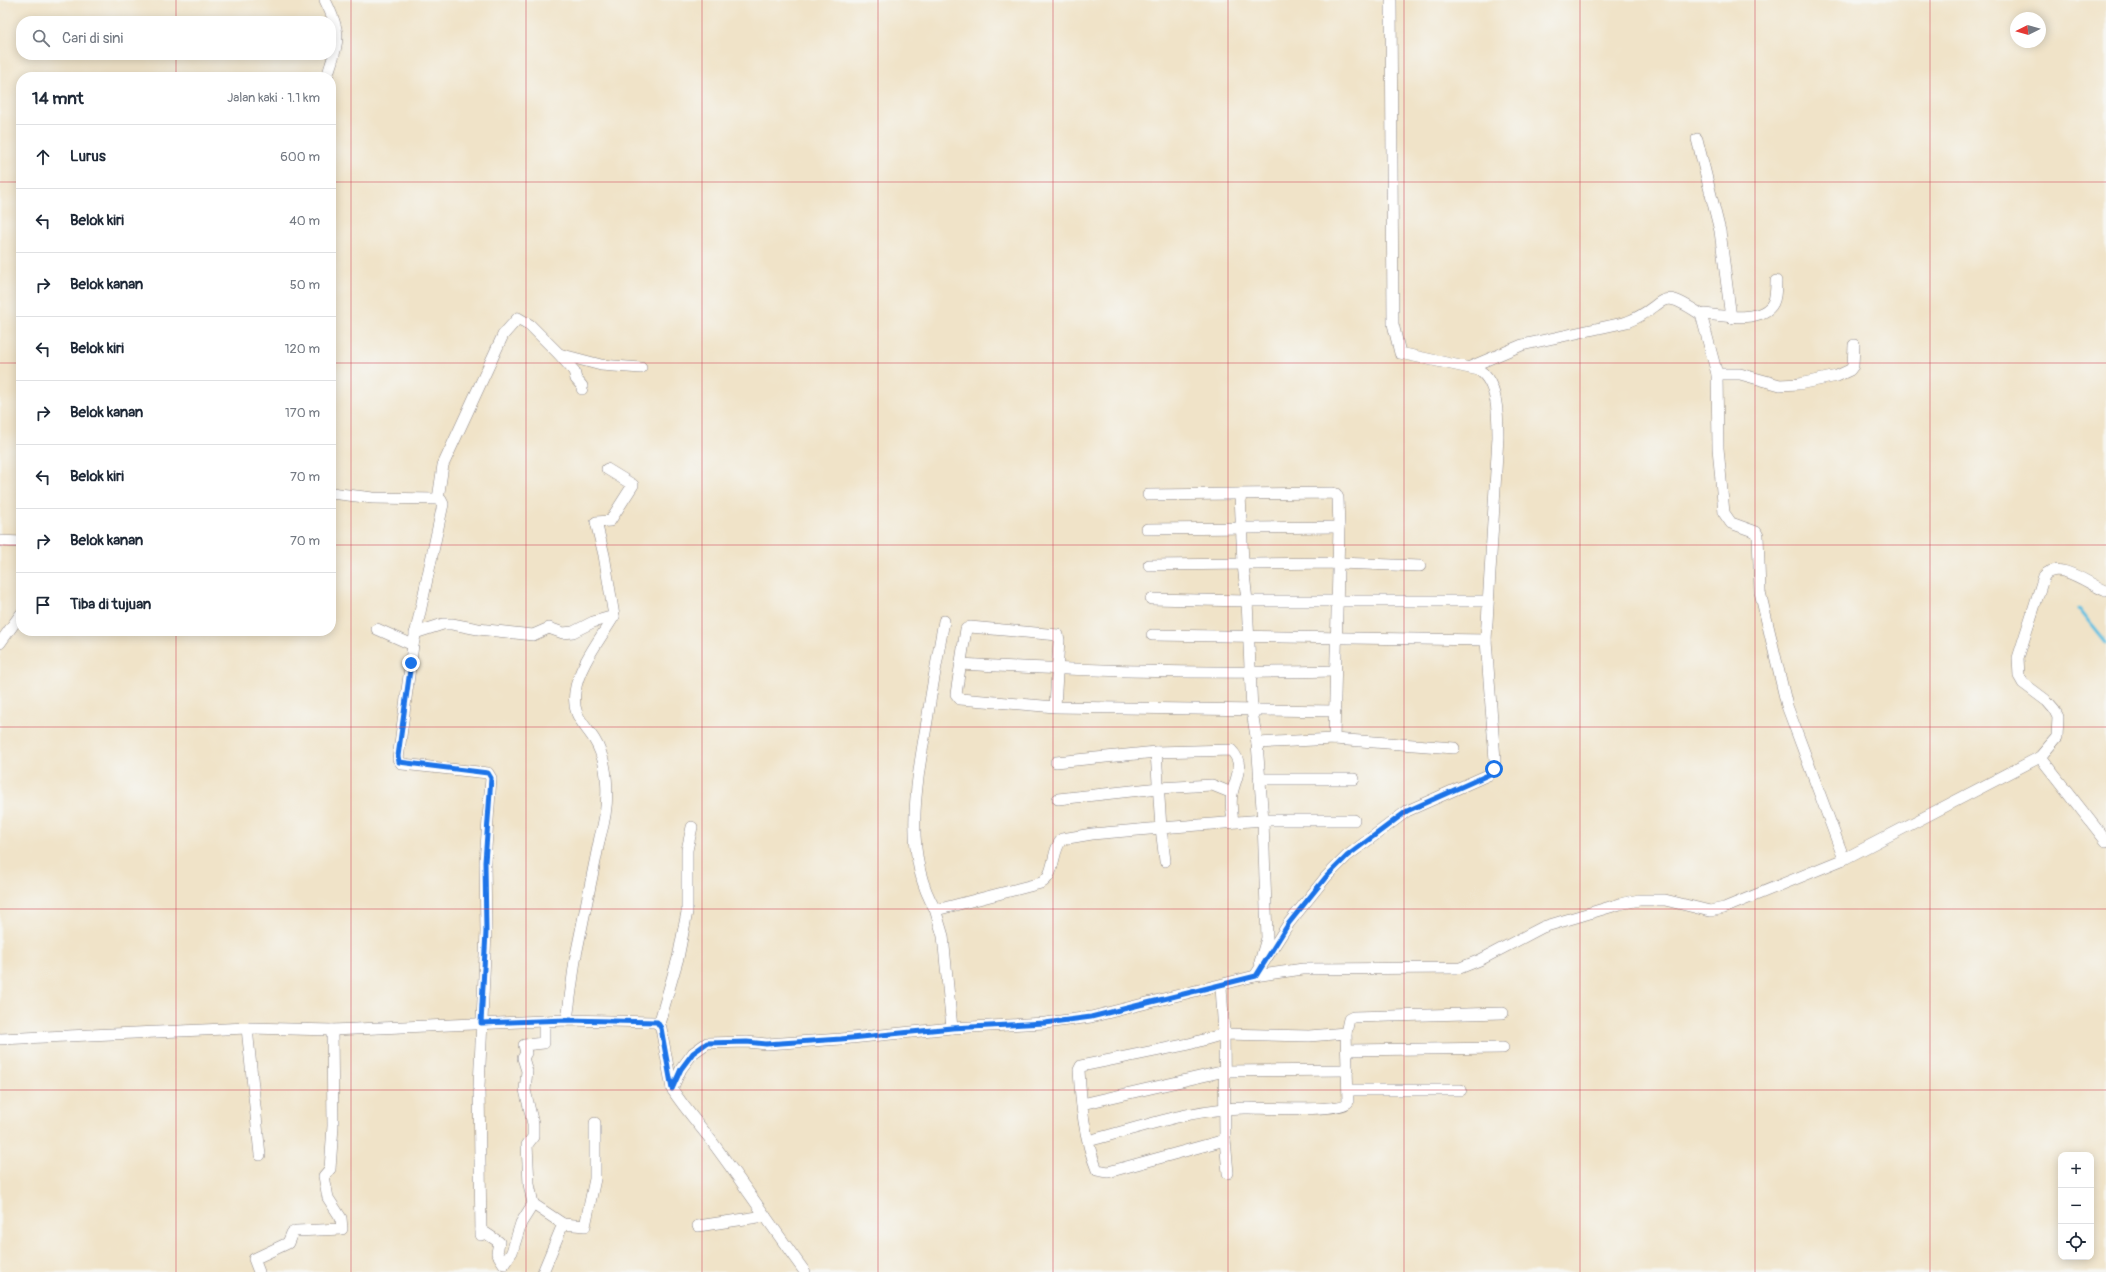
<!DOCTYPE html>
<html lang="id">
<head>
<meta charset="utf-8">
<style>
  body { margin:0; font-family:Pangolin,sans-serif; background:#f6f6f7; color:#1f2937 }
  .controls { position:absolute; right:12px; bottom:12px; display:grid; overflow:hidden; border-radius:8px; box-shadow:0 2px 10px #0003 }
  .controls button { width:36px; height:36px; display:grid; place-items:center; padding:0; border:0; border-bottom:1px solid #e0e1e3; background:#fff; color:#1f2937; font:20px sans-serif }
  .compass { position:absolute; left:2010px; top:12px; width:36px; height:36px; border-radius:50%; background:#fff; box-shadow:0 2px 10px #0003; rotate:265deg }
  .stop { position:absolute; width:12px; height:12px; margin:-9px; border:3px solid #1a73e8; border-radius:50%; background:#fff }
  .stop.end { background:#1a73e8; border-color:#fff; box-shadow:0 1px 4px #0008 }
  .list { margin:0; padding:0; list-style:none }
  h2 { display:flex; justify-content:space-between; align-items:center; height:52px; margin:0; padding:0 16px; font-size:17px }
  h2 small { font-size:13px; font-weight:400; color:#747a83 }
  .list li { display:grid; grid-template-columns:26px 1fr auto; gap:12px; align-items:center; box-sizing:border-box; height:64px; padding:0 16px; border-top:1px solid #e0e1e3 }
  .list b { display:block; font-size:15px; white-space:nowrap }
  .list em { font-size:13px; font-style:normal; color:#747a83 }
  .icon { flex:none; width:22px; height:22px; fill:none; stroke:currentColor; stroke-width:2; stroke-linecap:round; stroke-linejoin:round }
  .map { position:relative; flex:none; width:2106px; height:1272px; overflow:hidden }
  .search { position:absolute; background:#fff; box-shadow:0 2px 10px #0003; left:16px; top:16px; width:320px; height:44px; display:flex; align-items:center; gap:10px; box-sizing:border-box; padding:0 14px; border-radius:16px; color:#747a83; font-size:15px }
  .panel { position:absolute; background:#fff; box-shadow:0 2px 10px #0003; left:16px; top:72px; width:320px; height:564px; border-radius:16px }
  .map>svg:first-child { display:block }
</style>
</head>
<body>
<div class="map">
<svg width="2106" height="1272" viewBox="0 0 2106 1272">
  <rect width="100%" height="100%" fill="#f6f6f2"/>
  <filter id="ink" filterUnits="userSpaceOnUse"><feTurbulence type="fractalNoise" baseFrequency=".025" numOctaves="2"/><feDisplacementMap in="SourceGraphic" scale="8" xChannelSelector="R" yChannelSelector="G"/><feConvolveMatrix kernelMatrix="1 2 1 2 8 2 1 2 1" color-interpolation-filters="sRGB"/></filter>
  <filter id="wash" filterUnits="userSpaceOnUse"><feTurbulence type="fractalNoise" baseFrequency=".012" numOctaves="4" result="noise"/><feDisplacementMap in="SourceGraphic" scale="16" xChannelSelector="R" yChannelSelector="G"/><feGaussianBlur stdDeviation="0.9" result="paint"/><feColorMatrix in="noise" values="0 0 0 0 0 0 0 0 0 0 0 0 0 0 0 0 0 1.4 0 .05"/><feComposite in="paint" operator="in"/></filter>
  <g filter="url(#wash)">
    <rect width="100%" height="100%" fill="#f0e3c8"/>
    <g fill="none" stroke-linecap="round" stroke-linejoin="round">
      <path stroke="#64c1e2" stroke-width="3" d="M2079 609 2106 643"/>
    </g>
  </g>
  <g filter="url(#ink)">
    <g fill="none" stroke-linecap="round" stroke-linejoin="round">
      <defs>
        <g id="street">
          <path d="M325 0C343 36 338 41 327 77"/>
          <path d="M1697 139 1720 231 1731 318"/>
          <path d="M1776 281C1776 288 1776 297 1773 303 1763 323 1723 316 1705 314L1702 318 1717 374 1718 448 1724 513 1731 523 1756 532 1758 536 1760 592 1787 706 1844 859"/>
          <path d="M559 354 601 365 641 368"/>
          <path d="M1470 367 1522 345 1627 322C1669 306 1655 283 1703 316"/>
          <path d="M1717 374H1740L1780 385 1799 384 1837 376 1850 370 1853 366 1854 345"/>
          <path d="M331 493 373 498 436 499 441 500 443 504 413 645 398 759 402 764 488 773 491 778 485 862 486 932 479 1087 481 1235"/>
          <path d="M1148 495 1331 493 1336 494 1338 498 1339 527 1334 739"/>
          <path d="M438 499 443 465 503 335 518 318 530 325 559 354 574 371 576 379 582 386V389"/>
          <path d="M1147 529 1339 527"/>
          <path d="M0 541 21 542"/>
          <path d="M1149 565 1338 563 1420 566"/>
          <path d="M1151 599 1247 601 1243 564 1240 494"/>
          <path d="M944 621C938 654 932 688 927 721 917 780 902 854 935 909H940L1041 883C1056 875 1051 851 1062 839L1092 834 1161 828 1156 752"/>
          <path d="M377 629 413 645"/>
          <path d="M415 633 443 624H452L478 629 533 635 549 628 563 633 573 632 593 622 614 616 604 555 596 522 610 521 633 485 607 469"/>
          <path d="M1152 635 1486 640"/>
          <path d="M0 643 21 614"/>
          <path d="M960 664C1085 671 1210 674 1335 671"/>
          <path d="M1055 707 1059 640 1058 635 970 627 966 629 956 694 960 699 1055 707 1335 711"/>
          <path d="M1257 743 1334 739 1454 748"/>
          <path d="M2040 757 2057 737 2058 717 2054 709 2047 701 2023 683 2019 676 2018 658 2044 576C2058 559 2090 585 2106 591"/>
          <path d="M1056 762 1156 752 1231 750C1246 765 1235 778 1232 794 1230 803 1232 813 1233 822"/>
          <path d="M1259 779H1354"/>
          <path d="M1058 799 1159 788 1212 785 1232 793"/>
          <path d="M1165 861 1161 828 1263 820H1354"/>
          <path d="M935 909 943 936 952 1028"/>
          <path d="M1260 962 1267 938 1263 820 1257 743 1252 711 1247 601H1486"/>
          <path d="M1255 976 1289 923 1326 877 1347 856 1407 811 1488 775 1494 769 1495 760 1486 640 1498 437C1498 416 1498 383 1479 370L1400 353 1393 324 1391 0"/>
          <path d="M1221 986 1224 1034 1225 1140 1228 1173"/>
          <path d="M567 1020 575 960 600 837C609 808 611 766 594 739 583 722 572 716 575 692 578 667 601 638 614 616"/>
          <path d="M659 1024 678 958 687 912V850L692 827"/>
          <path d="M247 1028 260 1155"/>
          <path d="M1346 1033 1349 1019 1353 1017 1503 1013"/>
          <path d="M0 1039 247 1028 332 1030 567 1020 654 1022 659 1024 661 1028 672 1089"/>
          <path d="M1347 1050 1503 1048"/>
          <path d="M1349 1090H1461"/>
          <path d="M1082 1104 1225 1071 1348 1070"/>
          <path d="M1088 1141C1140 1128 1195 1107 1249 1108 1264 1108 1342 1112 1348 1102L1346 1033 1309 1036 1224 1034 1189 1044 1081 1066 1079 1070C1081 1104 1084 1138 1097 1170L1108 1172 1225 1140"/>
          <path d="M533 1204 563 1224 543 1272"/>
          <path d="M563 1224 585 1226 595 1179V1123"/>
          <path d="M698 1226 765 1216"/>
          <path d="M481 1230 499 1242 497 1253 504 1264 512 1252 521 1223 533 1204 529 1184 527 1145 533 1137V1124L525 1090 527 1071 523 1058 526 1053 524 1045 544 1043V1021"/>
          <path d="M259 1272 254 1259 288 1243 292 1233 296 1231 342 1229 341 1218 328 1198 324 1176 330 1169 333 1126 332 1030"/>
          <path d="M805 1272C772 1227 741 1180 707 1135 695 1120 683 1106 672 1089L681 1069 693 1053 707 1043 747 1042 767 1044 841 1039 952 1028 1045 1023 1091 1017 1255 976 1303 969 1460 968 1480 960 1543 927 1620 904 1639 900H1665L1710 911 1724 908 1844 859 2040 757 2106 841"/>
        </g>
      </defs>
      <use href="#street" stroke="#898282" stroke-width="12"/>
      <use href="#street" stroke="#fff" stroke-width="11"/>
    </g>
  </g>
  <g fill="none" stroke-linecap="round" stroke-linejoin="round" filter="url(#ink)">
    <path stroke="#1a73e8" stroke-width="5" d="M411 663 398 756 399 762 488 773 491 778 485 862 486 932 481 1023 567 1020 657 1022 661 1028 672 1089 681 1069 693 1053 707 1043 747 1042 766 1044 841 1039 952 1028 1045 1023 1091 1017 1256 976 1289 923 1326 877 1347 856 1407 811 1488 775 1494 769"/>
  </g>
  <path fill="none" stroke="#d1495b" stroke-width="1" stroke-opacity="0.55" d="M176 0V21M351 0V1272M526 0V1272M702 0V1272M878 0V1272M1053 0V1272M1228 0V1272M1404 0V1272M1580 0V1272M1755 0V1272M1930 0V1272M176 55V77M0 182H21M331 182H2106M0 363H21M331 363H2106M0 545H21M331 545H2106M176 631V1272M0 727H2106M0 909H2106M0 1090H2106"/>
</svg>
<div class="controls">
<button>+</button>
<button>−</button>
<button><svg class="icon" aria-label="locate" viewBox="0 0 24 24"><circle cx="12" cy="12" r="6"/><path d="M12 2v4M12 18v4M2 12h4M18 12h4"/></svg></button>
</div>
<svg class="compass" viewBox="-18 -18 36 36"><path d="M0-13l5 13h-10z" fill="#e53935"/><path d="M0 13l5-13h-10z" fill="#747a83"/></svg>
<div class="stop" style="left:1494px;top:769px"></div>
<div class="stop end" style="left:411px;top:663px"></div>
<div class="search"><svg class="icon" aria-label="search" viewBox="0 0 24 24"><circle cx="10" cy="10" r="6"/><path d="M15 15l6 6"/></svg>Cari di sini</div>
<section class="panel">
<h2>14 mnt<small>Jalan kaki · 1.1 km</small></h2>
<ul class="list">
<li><svg class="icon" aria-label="ahead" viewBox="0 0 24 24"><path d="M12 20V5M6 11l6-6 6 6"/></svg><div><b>Lurus</b></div><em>600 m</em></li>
<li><svg class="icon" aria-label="left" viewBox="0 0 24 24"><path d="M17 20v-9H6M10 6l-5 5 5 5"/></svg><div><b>Belok kiri</b></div><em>40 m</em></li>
<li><svg class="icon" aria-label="right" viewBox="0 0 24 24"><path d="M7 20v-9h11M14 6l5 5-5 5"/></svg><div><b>Belok kanan</b></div><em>50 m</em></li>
<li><svg class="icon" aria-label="left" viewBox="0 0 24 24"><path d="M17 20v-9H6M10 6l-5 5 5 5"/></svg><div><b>Belok kiri</b></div><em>120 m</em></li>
<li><svg class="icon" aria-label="right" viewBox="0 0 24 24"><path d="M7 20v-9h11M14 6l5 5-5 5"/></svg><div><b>Belok kanan</b></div><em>170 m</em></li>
<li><svg class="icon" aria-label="left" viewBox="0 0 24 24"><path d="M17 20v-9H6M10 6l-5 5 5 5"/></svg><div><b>Belok kiri</b></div><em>70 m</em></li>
<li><svg class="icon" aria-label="right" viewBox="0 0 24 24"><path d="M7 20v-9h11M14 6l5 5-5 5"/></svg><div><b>Belok kanan</b></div><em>70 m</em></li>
<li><svg class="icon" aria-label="arrive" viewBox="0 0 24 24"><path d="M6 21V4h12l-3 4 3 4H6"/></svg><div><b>Tiba di tujuan</b></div></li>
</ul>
</section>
</div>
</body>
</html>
